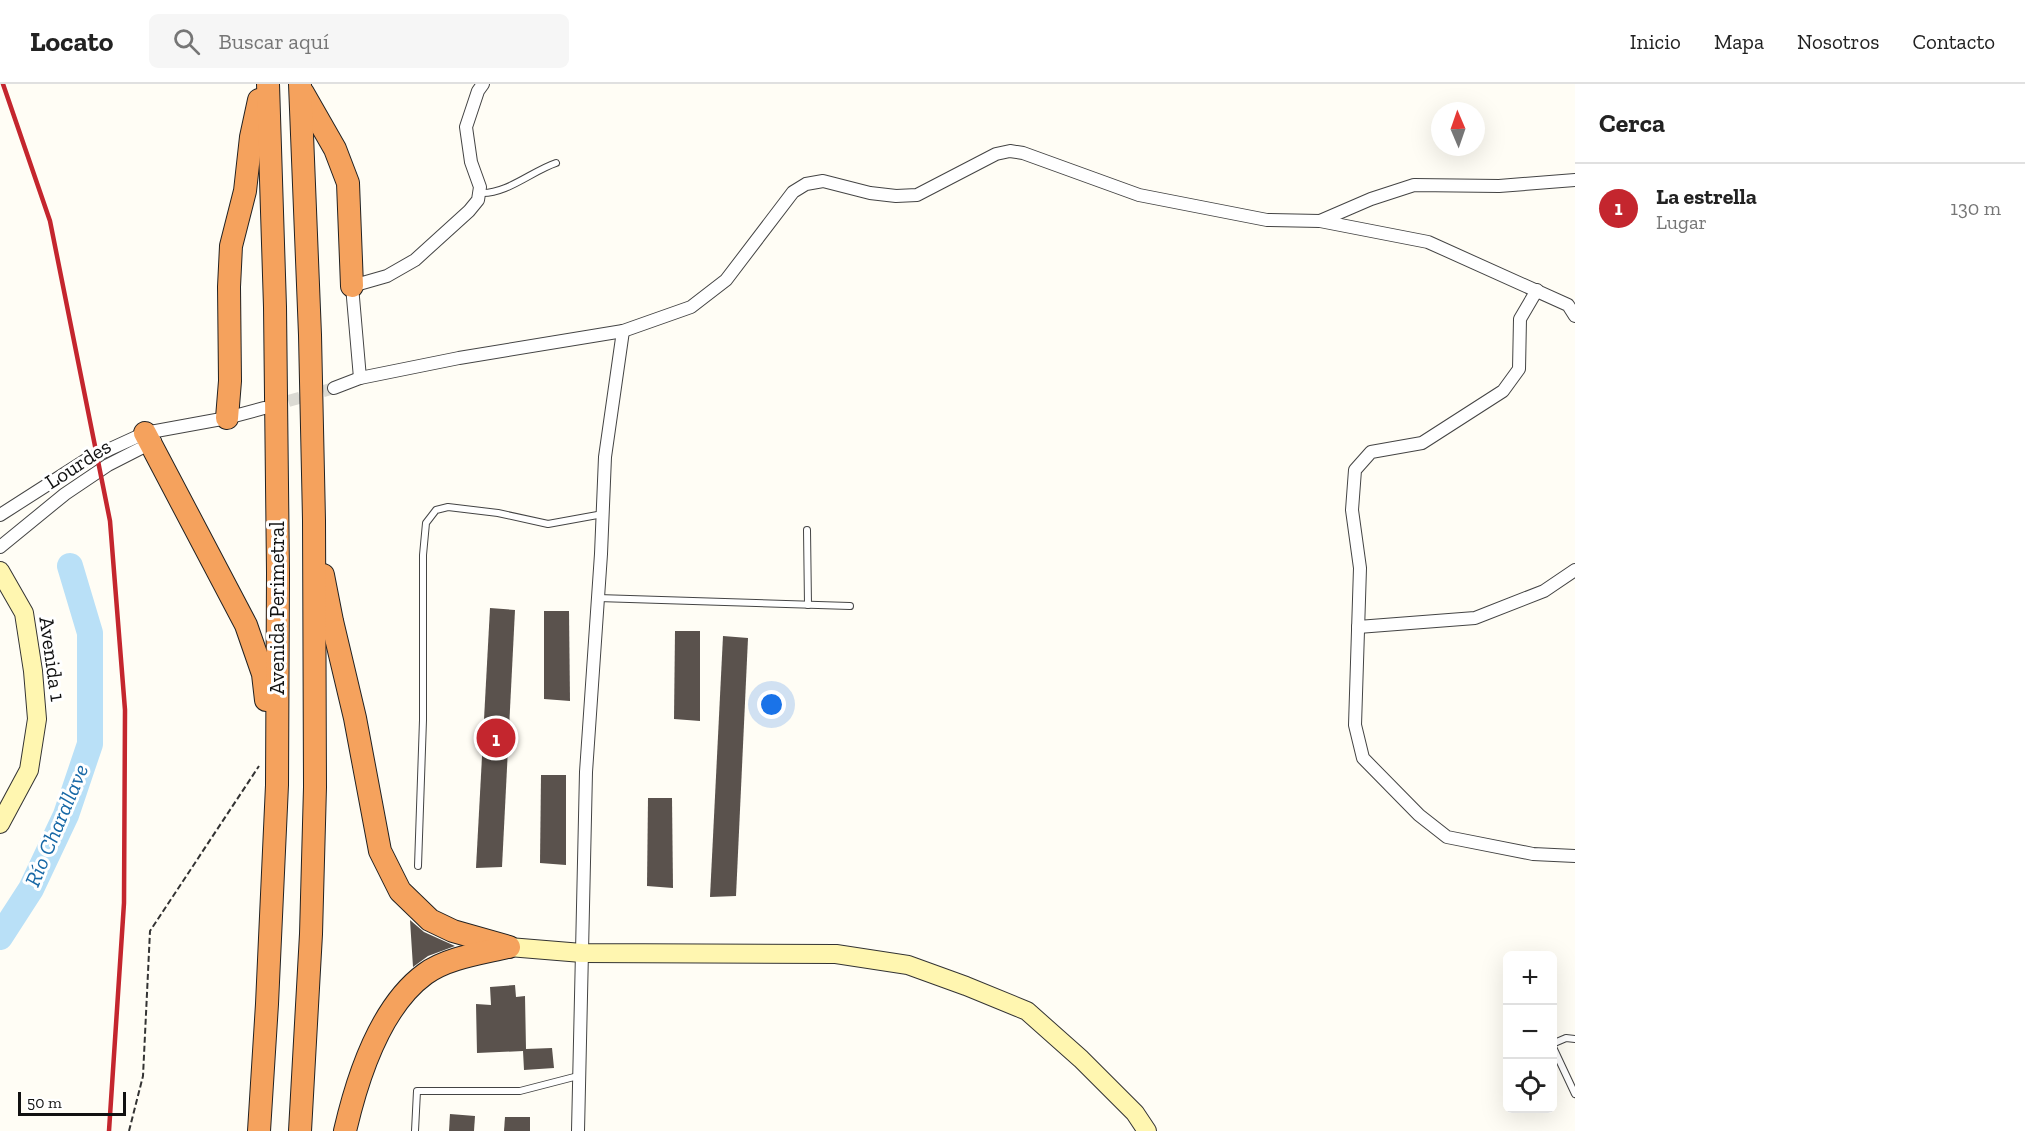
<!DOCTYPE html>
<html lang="es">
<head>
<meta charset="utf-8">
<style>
  body { margin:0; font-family:"Zilla Slab",serif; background:#f6f6f6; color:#222 }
  .controls { position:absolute; right:18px; bottom:18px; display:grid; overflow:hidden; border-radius:9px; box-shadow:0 6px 24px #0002 }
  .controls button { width:54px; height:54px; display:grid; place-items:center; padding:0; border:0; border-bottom:2px solid #e0e0e0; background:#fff; color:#222; font:30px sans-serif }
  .compass { position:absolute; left:1431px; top:18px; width:54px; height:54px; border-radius:50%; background:#fff; box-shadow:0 6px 24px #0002; rotate:358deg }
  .scale { position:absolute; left:18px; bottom:15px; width:108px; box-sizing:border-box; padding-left:6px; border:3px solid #111; border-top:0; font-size:16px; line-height:21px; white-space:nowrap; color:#111; -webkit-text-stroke:4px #fff; paint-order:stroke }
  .you { position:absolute; left:772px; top:621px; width:21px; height:21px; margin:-15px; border:4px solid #fff; border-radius:50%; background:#1a73e8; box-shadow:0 0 0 9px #1a73e833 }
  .badge { display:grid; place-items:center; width:39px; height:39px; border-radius:50%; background:#c4262e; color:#fff; font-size:20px; font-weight:700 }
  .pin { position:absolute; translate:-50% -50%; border:3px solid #fff; box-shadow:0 2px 6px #0006 }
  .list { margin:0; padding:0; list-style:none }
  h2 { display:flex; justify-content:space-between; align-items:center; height:78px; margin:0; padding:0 24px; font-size:26px }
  h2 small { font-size:20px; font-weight:400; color:#767676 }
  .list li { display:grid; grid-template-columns:39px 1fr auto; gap:18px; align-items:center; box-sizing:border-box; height:90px; padding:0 24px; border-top:2px solid #e0e0e0 }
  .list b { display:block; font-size:22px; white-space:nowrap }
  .list p { margin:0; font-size:20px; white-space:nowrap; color:#767676 }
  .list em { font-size:20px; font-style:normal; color:#767676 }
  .icon { flex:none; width:33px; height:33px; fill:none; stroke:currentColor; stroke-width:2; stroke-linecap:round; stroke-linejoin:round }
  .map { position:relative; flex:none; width:1575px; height:1047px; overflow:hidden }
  header { display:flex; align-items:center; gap:36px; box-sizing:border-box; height:84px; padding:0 30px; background:#fff; border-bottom:2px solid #e0e0e0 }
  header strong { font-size:28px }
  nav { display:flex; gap:33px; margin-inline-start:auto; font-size:21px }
  .search { width:420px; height:54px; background:#f6f6f6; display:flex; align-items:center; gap:15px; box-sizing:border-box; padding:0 21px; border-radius:9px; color:#767676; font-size:22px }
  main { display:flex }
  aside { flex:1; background:#fff }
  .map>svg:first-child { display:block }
</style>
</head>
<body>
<header>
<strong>Locato</strong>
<div class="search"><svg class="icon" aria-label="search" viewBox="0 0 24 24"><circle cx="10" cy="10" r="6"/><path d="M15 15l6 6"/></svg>Buscar aquí</div>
<nav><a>Inicio</a><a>Mapa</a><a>Nosotros</a><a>Contacto</a></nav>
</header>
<main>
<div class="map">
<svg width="1575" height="1047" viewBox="0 0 1575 1047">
  <rect width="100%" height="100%" fill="#fffdf5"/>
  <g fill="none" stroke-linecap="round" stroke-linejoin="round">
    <path stroke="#b9e0f7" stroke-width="26" d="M0 853 31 805 66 731 90 660V549L70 482"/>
  </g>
  <g fill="#5a524d">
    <path d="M490 524 515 526 502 783 476 784Z"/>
    <path d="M544 527H569L570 617 544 615Z"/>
    <path d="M675 547H700V637L674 635Z"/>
    <path d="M723 552 748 554 736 812 710 813Z"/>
    <path d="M541 691H566V781L540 779Z"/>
    <path d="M648 714H672L673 804 647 802Z"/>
    <path d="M410 836 424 848 455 862 428 872 413 883Z"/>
    <path d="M515 901 516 913 525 912 526 965 552 964 554 984 524 986 523 967 477 969 476 920 491 921 490 903Z"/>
    <path d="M450 1030 475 1032 474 1047H449Z"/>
    <path d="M505 1033H530V1047H504Z"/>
  </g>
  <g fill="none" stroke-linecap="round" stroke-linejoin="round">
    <path stroke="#dbdad3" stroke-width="12" stroke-dasharray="12 6" stroke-linecap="butt" d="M271 322 334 304"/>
    <defs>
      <g id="lane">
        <path d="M481 109C507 110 532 87 556 79"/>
        <path d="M807 446 808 521"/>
        <path d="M598 514 850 522"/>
        <path d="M418 782 423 636V471L426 439 436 426 448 423 498 429 548 440 603 430"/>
        <path d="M1552 960 1566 954 1575 955"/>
        <path d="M1552 961 1575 1010"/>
        <path d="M415 1047 417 1007H520L578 992"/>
      </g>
      <g id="street">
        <path d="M1320 137 1428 158 1568 221 1575 232"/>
        <path d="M1537 206 1520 235 1519 285 1503 307 1422 359 1371 368 1355 386 1352 426 1360 484 1355 641 1363 674 1419 731 1447 753 1533 770 1575 772"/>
        <path d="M360 294 352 202 387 192 415 176 469 127 478 116 480 103 471 78 466 43 478 7 483 0"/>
        <path d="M334 304 360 294 459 274 623 247 691 223 726 196 793 108 806 100 823 97 870 109 896 112 917 111 996 70 1010 67 1023 69 1139 111 1267 136 1320 137 1371 115 1414 101 1499 102 1575 96"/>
        <path d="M0 431 86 376 145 349 227 334 264 324"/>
        <path d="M0 463 65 410 108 381 155 357"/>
        <path d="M1358 543 1475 534 1544 507 1575 486"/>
        <path d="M578 1047 586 688 601 470 605 373 623 247"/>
      </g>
      <g id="secondary">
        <path d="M0 487 24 529 33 587 37 635 29 686 0 740"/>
        <path d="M509 863 582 869 836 870 908 881 966 902 1027 927 1081 975 1135 1029 1147 1047"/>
      </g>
      <g id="highway">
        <path d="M303 9 335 65 348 99 352 202"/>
        <path d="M227 334 230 297 229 203 231 162 245 107 251 53 259 16"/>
        <path d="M145 349 246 541 263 590 266 616"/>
        <path d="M323 491 332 537 355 634 380 767 400 807 430 836 453 847 509 863"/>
        <path d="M259 1047 267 920 277 701 278 489 275 223 268 0"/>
        <path d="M300 1047 311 850 315 703 314 436 310 251 300 0"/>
        <path d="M345 1047C357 995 380 923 425 890 446 874 482 869 507 863"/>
      </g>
    </defs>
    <use href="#lane" stroke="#444" stroke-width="8"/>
    <use href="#street" stroke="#444" stroke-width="14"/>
    <use href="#secondary" stroke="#333" stroke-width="20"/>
    <use href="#highway" stroke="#222" stroke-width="24"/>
    <path stroke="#333" stroke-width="2" stroke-dasharray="6 3" stroke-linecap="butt" d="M129 1047 143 992 150 847 259 682"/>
    <use href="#lane" stroke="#fff" stroke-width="6"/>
    <use href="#street" stroke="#fff" stroke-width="12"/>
    <use href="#secondary" stroke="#fff6b0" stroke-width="18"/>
    <use href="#highway" stroke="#f5a25d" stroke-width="22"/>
    <path stroke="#c4262e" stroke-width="4.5" d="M3 0 50 137 110 437 125 626 124 819 109 1047"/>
  </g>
  <g text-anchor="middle" stroke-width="6" stroke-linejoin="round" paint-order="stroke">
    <g font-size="21" fill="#111" stroke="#fff">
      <text transform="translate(78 380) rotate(-33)" y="7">Lourdes</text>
      <text transform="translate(277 524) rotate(-90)" y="7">Avenida Perimetral</text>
      <text transform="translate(52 575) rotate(82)" y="7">Avenida 1</text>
    </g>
    <g font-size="22" font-style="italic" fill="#1768a6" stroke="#fff">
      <text transform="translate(56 741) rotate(-67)" y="8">Río Charallave</text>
    </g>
  </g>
</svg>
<div class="controls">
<button>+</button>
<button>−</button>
<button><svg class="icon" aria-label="locate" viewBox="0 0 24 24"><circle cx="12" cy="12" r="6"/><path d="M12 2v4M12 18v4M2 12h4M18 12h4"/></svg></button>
</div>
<svg class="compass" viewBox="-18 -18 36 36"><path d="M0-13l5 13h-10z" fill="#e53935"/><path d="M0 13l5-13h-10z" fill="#767676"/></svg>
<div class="scale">50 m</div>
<div class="you"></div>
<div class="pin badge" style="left:496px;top:654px">1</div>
</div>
<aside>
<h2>Cerca<small></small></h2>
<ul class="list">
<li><span class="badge">1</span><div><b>La estrella</b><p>Lugar</p></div><em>130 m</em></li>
</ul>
</aside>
</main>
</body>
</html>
